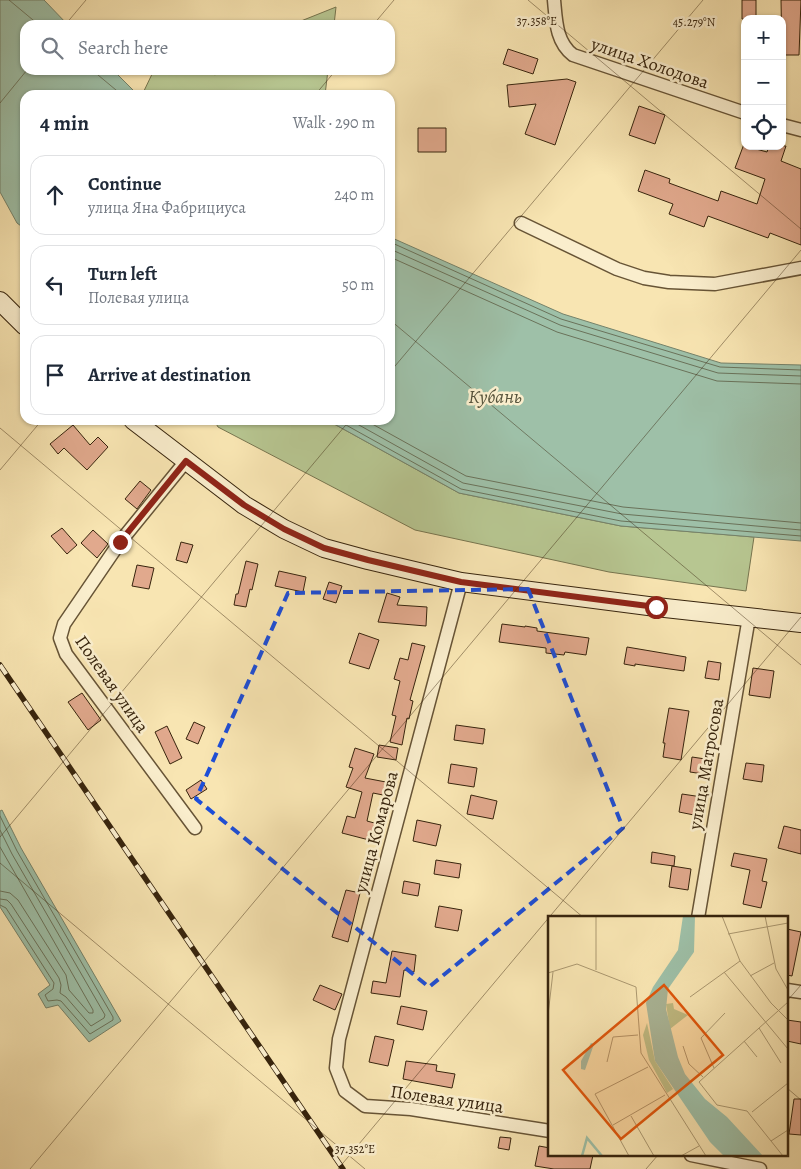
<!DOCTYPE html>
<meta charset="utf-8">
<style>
:root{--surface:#fff;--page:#f2f2f3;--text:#1f2937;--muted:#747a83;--line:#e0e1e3}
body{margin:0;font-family:Alegreya,serif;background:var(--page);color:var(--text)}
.controls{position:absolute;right:15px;top:15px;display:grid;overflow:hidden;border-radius:10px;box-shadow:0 1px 4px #0004}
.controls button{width:45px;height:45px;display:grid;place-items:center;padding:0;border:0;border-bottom:1px solid var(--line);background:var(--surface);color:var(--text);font:25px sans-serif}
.stop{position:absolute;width:15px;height:15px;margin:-11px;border:4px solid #8f2418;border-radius:50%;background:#fff}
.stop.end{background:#8f2418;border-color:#fff;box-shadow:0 1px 5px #0008}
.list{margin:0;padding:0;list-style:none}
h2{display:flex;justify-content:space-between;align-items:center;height:65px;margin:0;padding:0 20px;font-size:21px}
h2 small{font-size:16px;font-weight:400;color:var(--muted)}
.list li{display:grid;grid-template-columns:32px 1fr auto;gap:15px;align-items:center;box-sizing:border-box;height:80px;margin:0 10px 10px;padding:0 10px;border:1px solid var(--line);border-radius:15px}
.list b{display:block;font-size:19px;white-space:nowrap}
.list p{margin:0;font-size:16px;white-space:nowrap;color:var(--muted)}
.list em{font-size:16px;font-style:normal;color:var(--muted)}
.icon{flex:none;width:28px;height:28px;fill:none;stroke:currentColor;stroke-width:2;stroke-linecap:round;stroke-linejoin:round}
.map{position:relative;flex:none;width:801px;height:1169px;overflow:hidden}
.search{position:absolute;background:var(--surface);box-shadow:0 1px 4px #0004;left:20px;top:20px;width:375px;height:55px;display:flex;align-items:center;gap:12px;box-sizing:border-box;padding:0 18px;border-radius:15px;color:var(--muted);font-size:19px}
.panel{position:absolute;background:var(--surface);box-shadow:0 1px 4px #0004;left:20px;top:90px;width:375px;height:335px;border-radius:15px}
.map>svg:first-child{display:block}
.green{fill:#b7c691;stroke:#77754f}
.water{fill:#9ec0a8;stroke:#75826a}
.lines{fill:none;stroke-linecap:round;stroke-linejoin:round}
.shore{stroke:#6a725a;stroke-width:1}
.building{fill:#e1a98d;stroke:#37240d}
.street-casing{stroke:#675436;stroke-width:15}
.secondary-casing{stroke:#37240d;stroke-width:20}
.street{stroke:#faeecd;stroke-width:12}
.secondary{stroke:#faeecd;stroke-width:18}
.rail-casing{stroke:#37240d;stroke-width:5.5}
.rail{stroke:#faeecd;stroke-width:4;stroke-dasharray:11;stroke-linecap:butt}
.route{stroke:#8f2418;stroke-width:6}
.marked{fill:none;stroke:#1d4ed8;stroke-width:4;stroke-dasharray:10 6;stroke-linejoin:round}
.ticks{fill:none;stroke:#37240d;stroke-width:1;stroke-opacity:0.45}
.labels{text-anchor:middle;stroke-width:5;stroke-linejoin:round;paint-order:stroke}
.street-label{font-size:18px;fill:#37240d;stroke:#faeecd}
.water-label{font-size:19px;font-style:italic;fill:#56533c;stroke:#faeecd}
.inset-river{fill:none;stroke:#9ec0a8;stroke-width:2.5}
.inset-road{fill:none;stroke:#ab9870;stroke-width:1}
.view{fill:#df560c;fill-opacity:0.15;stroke:#df560c;stroke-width:2.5}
.inset-edge{fill:none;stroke:#37240d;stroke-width:2.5}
.ticks-label{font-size:12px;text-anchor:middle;fill:#37240d;stroke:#faeecd;stroke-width:5;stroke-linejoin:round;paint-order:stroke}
</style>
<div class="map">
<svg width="801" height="1169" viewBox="0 0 801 1169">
<rect width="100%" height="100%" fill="#f8e5b2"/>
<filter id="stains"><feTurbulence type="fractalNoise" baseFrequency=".004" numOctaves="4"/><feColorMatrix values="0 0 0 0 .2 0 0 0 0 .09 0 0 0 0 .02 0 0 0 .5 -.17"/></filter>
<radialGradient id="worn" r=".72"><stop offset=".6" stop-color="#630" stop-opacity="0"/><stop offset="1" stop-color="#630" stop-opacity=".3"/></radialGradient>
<path class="green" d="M336 7 334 25H291Z
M154 70H208L215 75 221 70H328L325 95H142Z
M214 420H327L459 493 621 526 754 537 746 591 609 572 415 530 218 427Z"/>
<path class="water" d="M0 0H44L68 25H25V70H113L138 95H25V229L17 223 0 192Z
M390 237 563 314 721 363 801 365V541L621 526 459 493 327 420H390Z
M2 810 21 848 121 1021 89 1042 58 1005 46 1008 38 994 50 985 0 907V811Z"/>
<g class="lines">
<path class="shore" d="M390 242 561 319 720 367 801 370
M390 249 560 325 718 373 801 376
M390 257 557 332 717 381 801 384
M337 420 461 489 621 521 801 536
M350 420 463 483 622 514 801 530
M365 420 466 476 623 507 801 523
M0 816 17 851 113 1017V1020L90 1034 61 1001 57 1000 48 1001 45 995 53 989 54 983 6 908 0 905
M0 830 12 854 105 1015 104 1018 91 1026 66 997 60 993 61 985 59 978 11 904 7 900 0 899
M0 847 93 1010V1013H89L69 990 66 975 18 900 10 893 0 891"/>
</g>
<path class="building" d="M742 0H756V19H742Z
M781 0H801L799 55H782Z
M508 49 538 59 533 74 503 64Z
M567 79 576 82 555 145 525 134 536 104 509 107 507 85Z
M639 106 665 115 655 144 629 135Z
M418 128H446V152H418Z
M744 144 745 146 767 152 769 146H786L781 161 801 169V245L770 233 768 238 708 216 704 227 669 214 673 204 638 191 645 170 670 179 669 183 718 201 721 191 757 204 765 179 735 168Z
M73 425 90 445 98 437 108 447 87 470 64 448 58 454 50 444Z
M140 481 151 490 137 509 125 499Z
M62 528 77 545 67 554 51 536Z
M93 530 108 544 97 558 81 543Z
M181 542 193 545 187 563 176 560Z
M246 561 258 564 252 590 250 589 246 607 234 605 236 594H238Z
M137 565 154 568 149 589 132 586Z
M279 571 306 577 303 592 275 586Z
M329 582 342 586 336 603 323 599Z
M387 593 400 597 397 605 427 607 426 626 378 622Z
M502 624 525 627V626L537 628V631L589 638 586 655 565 652 564 655 546 653V648L499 642Z
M359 633 379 640 369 669 349 663Z
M412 643 425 646 410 700 413 701 409 719 407 718 402 745 390 742 396 716 392 715 400 681 394 679 400 658 408 660Z
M627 647 686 657 684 671 635 664V666L624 664Z
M708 661 721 663 719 680 705 678Z
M753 668 774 671 770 698 749 695Z
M82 693 101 720 88 730 68 702Z
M669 708 689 711 681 760 663 757 665 743H663Z
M194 722 205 727 198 744 186 739Z
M456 725 485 729 483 744 454 740Z
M167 726 182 758 170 764 155 732Z
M379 745 398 748 396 760 377 757Z
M355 748 374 754 365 778 391 783 388 796 373 793 367 821 378 824 373 841 342 833 347 816 355 818 362 792 346 787 353 768 349 767Z
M692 757 712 760 710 775 690 772Z
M746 763 764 765 762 782 743 779Z
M451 764 477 768 474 787 448 783Z
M201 780 207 789 191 799 186 790Z
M682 794 702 797 699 816 679 812Z
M471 795 497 801 493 819 467 814Z
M417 820 441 825 436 846 413 841Z
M784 826 801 830V854L778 848Z
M652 852 675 856 674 866 651 863Z
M734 853 767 859 762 881 767 882 761 908 743 904 750 870 731 866Z
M436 860 461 864 459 878 434 874Z
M672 866 691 869 688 890 669 887Z
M404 881 420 884 418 896 402 893Z
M346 890 360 893 348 942 332 937Z
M439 906 462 910 458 931 435 927Z
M787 929 801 932 792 976 787 975Z
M392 951 416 955 414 972 404 970 400 997 371 993 373 981 386 983Z
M320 985 342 994 335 1010 313 1000Z
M401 1006 427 1011 423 1030 397 1024Z
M787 1020 801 1022V1044L787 1041Z
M375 1036 394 1040 388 1066 369 1062Z
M406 1061 437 1065 436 1071 455 1074 452 1088 403 1079Z
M794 1099H801V1135L789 1134Z
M500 1137 511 1138 509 1150 498 1148Z
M539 1146 550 1148V1155H593L590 1169H554L535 1166Z"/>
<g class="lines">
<g class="street-casing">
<path id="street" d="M554 0C556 21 556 42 573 55L745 113
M782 125 801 130
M521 223 617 269 644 278 669 282 715 284 801 268
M186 461 120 542 64 624 60 638 66 654 195 828
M461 582 339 1039 336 1068 345 1091 365 1106 411 1109 550 1131
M698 918 749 617
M787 990 801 992
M691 1155 760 1169"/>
</g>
<g class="secondary-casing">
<path id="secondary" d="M0 301 25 326
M133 420 244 505 284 529 324 548 368 560 461 582 656 607 801 623"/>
</g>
<use href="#street" class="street"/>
<use href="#secondary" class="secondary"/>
<g class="rail-casing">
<path id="rail" d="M0 665 343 1169"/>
</g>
<use href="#rail" class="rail"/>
</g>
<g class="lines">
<path class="route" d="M120 542 186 461 244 505 284 529 324 548 368 560 461 582 656 607"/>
</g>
<path class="marked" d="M528 589 623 828 429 987 196 799 288 593Z"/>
<path class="ticks" d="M9 0 39 25M528 0 801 229M65 25 86 0M373 25 394 0M92 70 122 95M315 95 336 70M0 103 27 70M390 320 801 665M390 372 703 0M0 428 584 918M0 470 42 420M0 837 350 420M0 863 365 1169M787 1001 801 985M787 1088 801 1100M30 1169 801 250M338 1169 801 617M646 1169 658 1155"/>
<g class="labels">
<g class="street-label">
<text transform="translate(650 63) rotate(19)" y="6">улица Холодова</text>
<text transform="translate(112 684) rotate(55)" y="6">Полевая улица</text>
<text transform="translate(706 764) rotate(-80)" y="6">улица Матросова</text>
<text transform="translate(376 832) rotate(-75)" y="6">улица Комарова</text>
<text transform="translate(447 1099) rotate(8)" y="6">Полевая улица</text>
</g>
<g class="water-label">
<text x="495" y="403">Кубань</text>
</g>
</g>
<g transform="translate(548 916)">
<rect width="240" height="240" fill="#f8e5b2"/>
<path d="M125 87 126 93 140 99 122 113 118 88ZM99 107 107 145 125 173 119 177 101 144 95 119Z" fill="#b7c691"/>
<path d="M135 0H147L146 36 120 73 118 93 130 141 137 158 157 183 179 201 215 240H176L162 226 107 145 98 87 105 71 130 34ZM43 127 46 128 37 154 33 153V145Z" fill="#9ec0a8"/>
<path class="inset-river" d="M34 240 39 222 54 240"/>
<path class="inset-road" d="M174 0 192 45 223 87 240 104M217 0 228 53 240 74M180 18 240 7M48 54V0M176 56 240 133M0 57 29 48 88 71 93 137 158 240M202 60 226 47M142 81 192 45M0 99 5 56M211 112 233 147M196 125 209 141M135 130 141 148 155 161M59 146 65 121 90 119M166 152 153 122 177 97M204 196 240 167M83 200 106 240M65 209 117 179M223 225 240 214M81 240 47 178 100 151M133 240 151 230M235 240 199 195 169 189 151 166 240 86"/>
<path class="view" d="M116 69 175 139 73 223 15 154Z"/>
<rect width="240" height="240" class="inset-edge"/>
</g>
<g class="ticks-label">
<text x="537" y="25">37.358°E</text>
<text x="694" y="26">45.279°N</text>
<text x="355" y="1153">37.352°E</text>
</g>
<rect width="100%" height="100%" filter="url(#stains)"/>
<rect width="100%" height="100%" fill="url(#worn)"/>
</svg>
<div class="controls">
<button>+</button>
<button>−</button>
<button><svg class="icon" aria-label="locate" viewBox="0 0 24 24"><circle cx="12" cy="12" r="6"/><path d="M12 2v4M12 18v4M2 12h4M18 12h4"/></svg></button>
</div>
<div class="stop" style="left:656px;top:607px"></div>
<div class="stop end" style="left:120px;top:542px"></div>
<div class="search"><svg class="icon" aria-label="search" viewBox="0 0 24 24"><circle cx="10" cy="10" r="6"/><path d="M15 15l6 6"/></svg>Search here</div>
<section class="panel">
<h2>4 min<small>Walk · 290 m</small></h2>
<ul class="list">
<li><svg class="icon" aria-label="ahead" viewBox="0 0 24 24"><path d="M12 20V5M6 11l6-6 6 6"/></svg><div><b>Continue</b><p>улица Яна Фабрициуса</p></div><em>240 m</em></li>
<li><svg class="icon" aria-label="left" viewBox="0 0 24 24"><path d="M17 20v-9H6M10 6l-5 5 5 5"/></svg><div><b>Turn left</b><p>Полевая улица</p></div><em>50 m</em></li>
<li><svg class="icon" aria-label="arrive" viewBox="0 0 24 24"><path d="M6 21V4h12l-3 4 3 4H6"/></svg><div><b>Arrive at destination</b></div></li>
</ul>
</section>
</div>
